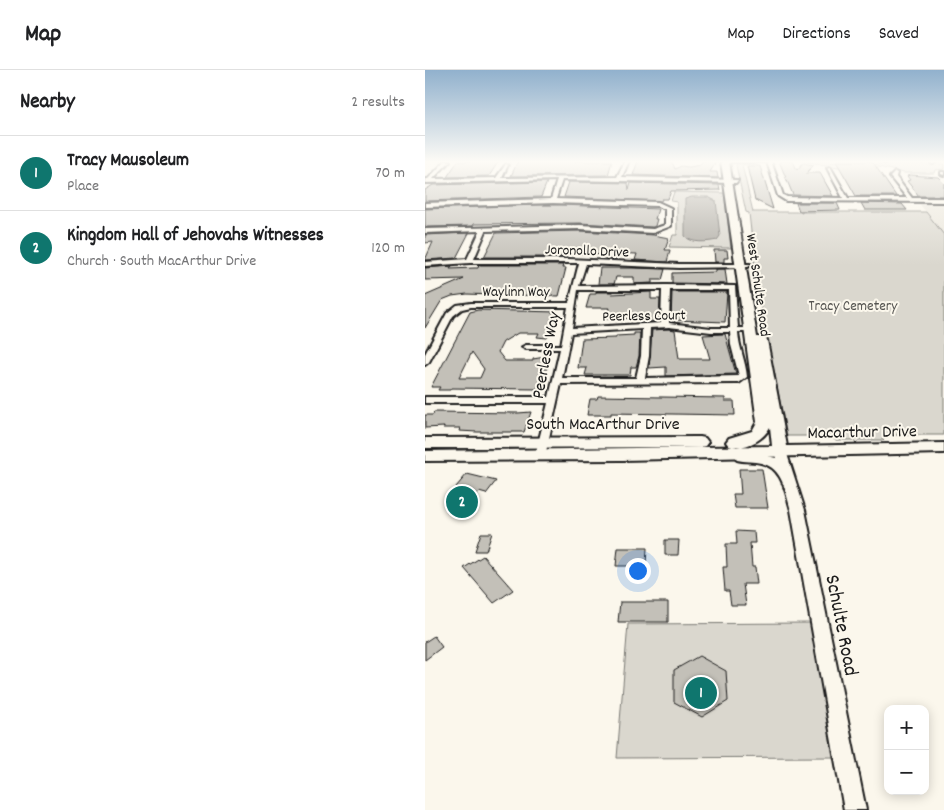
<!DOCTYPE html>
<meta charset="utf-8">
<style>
:root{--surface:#fff;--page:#f6f6f6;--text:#202124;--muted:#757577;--line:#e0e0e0;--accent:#0f766e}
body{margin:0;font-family:Dekko,sans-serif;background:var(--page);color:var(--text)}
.controls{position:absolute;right:15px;bottom:15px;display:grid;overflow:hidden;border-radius:10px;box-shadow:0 2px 12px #0003}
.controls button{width:45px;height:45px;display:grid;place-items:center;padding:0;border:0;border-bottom:1px solid var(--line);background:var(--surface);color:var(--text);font:25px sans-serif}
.you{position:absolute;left:212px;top:500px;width:18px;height:18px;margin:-12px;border:4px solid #fff;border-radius:50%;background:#1a73e8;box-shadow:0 0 0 8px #1a73e833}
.badge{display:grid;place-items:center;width:32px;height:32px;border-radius:50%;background:var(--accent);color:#fff;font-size:16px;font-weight:700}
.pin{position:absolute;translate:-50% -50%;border:2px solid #fff;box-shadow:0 1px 5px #0006}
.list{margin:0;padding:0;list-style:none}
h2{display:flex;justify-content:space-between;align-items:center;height:65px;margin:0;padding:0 20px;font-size:21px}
h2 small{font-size:16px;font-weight:400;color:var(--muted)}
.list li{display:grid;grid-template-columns:32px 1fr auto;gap:15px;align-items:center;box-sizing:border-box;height:75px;padding:0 20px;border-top:1px solid var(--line)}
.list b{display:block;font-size:19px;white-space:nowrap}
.list p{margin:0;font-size:16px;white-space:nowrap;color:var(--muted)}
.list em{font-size:16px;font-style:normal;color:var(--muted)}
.map{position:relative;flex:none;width:519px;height:740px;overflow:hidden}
header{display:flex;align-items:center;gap:30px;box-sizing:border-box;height:70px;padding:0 25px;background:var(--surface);border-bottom:1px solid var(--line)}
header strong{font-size:24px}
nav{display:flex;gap:28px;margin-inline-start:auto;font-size:18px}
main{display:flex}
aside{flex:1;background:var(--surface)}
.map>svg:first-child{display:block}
.built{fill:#eae6dc}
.green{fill:#dad7ce;stroke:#7b7a75}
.water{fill:#afaca5;stroke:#74726e}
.building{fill:#c3c0b8;stroke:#1c1c1c;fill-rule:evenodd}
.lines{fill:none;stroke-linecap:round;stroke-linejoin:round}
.minor-casing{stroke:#1c1c1c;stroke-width:4}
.tertiary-casing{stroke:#1c1c1c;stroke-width:4}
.secondary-casing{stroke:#1c1c1c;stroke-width:4}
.minor{fill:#fbf7ec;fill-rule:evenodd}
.tertiary{fill:#fbf7ec;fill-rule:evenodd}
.secondary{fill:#fbf7ec;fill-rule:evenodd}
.labels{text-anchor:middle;stroke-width:4;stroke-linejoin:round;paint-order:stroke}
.far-street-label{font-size:15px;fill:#1c1c1c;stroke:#fbf7ec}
.far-park-label{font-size:15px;fill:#555451;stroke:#fbf7ec}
.street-label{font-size:18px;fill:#1c1c1c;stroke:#fbf7ec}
.near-street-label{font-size:21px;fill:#1c1c1c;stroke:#fbf7ec}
</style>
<header>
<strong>Map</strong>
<nav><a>Map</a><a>Directions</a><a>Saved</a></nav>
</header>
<main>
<aside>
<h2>Nearby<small>2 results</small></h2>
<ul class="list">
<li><span class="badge">1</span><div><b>Tracy Mausoleum</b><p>Place</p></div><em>70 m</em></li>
<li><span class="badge">2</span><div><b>Kingdom Hall of Jehovahs Witnesses</b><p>Church · South MacArthur Drive</p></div><em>120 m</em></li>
</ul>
</aside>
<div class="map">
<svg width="519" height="740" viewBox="0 0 519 740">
<rect width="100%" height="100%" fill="#fbf7ec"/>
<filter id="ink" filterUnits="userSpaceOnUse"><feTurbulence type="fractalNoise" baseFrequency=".02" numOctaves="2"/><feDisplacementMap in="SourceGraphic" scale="10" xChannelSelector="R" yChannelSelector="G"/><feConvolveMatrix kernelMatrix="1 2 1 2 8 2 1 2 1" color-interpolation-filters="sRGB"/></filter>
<g filter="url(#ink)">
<path class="built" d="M493 132H519V165L501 142Z"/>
<path class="green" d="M377 91 464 95 470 93 519 94V99L510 100 509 103H479L454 97H413Z
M315 93 333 94 317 95 328 142H501L519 165V365H463L458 370H411L401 366H362L332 216 324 143 321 142 311 95Z
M249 122 299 123 306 178 244 177 248 165H252V132L246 131Z
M388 553 412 687 192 688 203 554Z"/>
<path class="water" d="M267 127H283L291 131 295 166 292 170C283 172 266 174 260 166V129Z"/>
<path class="building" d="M33 91H74L64 106 22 107Z
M93 91H187L183 105 86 106Z
M213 91 247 92 250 99 256 96 264 97 275 95 277 91 291 92 285 102H292L293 108 208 105Z
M354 91H368L372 100 378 93 389 95 381 103H395L408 126 368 125Z
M411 91H447L471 126H431Z
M322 96H335L348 139 330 130Z
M485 105 513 107 519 113V126H494L482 111 485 110 482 106Z
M122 112 116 127 0 131V120L8 115Z
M144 112 203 113 204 120 206 113 294 115 295 120 246 121 243 129H237L236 131 139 127Z
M371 133H412L415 140 374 141Z
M436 133 477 134 482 140H440Z
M113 135H136L233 139 230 149H232L230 156 228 157 155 153 49 154 48 156 0 157V139Z
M155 161 228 165 244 168 240 180H245L242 192 210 190 212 184 184 183 183 185 142 183 141 187H59L71 163Z
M44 163 31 188 0 190 8 172 0 173V165Z
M289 180H302L303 188H299V192H290Z
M54 195H138L137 198H141L134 226 87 225 88 222H70L68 225 42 224 27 226 17 230 0 258V226L39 209 0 210V198L27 196 25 199 49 198H53Z
M175 198H207L240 199 237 210H227V213L209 214V207H191L189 214H173Z
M291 199H300L302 214 247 213V203L291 202Z
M171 222H188L187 224 226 222V229H235L234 251 225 252 224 248 181 249 184 238H161L165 224H171Z
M247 222H302L300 252 249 250 250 252 246 251Z
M53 240 132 242 127 256 129 257 122 268 112 267 114 263H93L78 272 73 282 80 291H108V289L120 287 122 299H119L112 319 26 318 25 320H13L15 317H6L45 242ZM47 282 59 299 55 308H34Z
M244 259 250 260 254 289H285L278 265 300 264 311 304 241 306V297L224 298 227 260Z
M209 263H215L214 286 211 297H206L205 305H160L162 298H153L157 269 191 268V266L209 265Z
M173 326 300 328V331H309L310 345 186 343V345H162L165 329H172Z
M9 342 93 343 106 342 99 362H52L34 361 35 358H18L19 357 0 358V345H8Z
M314 399H337L343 438H310L308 424H316Z
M42 404 71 411 61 424 54 422 37 445 22 441 39 419 31 417Z
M311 461 329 462 330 473H325L327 497H330L332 514H318L321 535H306L304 521H300L298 497H302L301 474H312Z
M56 463H67L61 481H50Z
M240 470H254L253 485H240Z
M193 478H222L221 496H191Z
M58 486 88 520 69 533 39 498Z
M195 532H243V552H193Z
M9 566 17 577 0 590V572Z
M274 586 301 601 303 631 277 647 249 632V600Z"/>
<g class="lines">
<g class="minor-casing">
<path id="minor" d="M20 91H25L8 109 71 108 81 94 83 95 77 108 192 107 200 91H204L197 107 313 110 311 113 137 110 131 129 233 132 246 138V156L228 163 155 159 61 161 49 189H144L254 194H325L326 195 323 197 254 198 161 194 154 216 241 215 310 216 313 258H325L329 260 325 262H313C314 278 321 292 322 307L314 313 136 314 120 386 115 390 110 386 123 333H0V327H124L135 279H101L97 277 101 275H136L143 237H46L37 239 28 246 4 292 0 295V284L22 243 32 235 46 233H144L154 193H45L0 196V192L42 189 55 161 0 163V159L155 155 228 159 240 155V139L232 136 128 133 0 137V133L126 129 132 110 0 113V109H3ZM153 220H237L236 253 147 258ZM245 220H304L305 258H286L244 253ZM244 257 286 262H305L306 275 314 306 220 308 224 286 225 258ZM217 259 216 286 211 308H137L146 263Z
M298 91H346L358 125 362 127 418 128 402 98 404 97 406 98 423 128H482L465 107 470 102 472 103 471 107 487 128H519V132L361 131 353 126 342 92H300Z
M455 91H462V92L460 93Z
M507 91H511L508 94 506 93Z
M516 102H519V105L516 104Z"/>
</g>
<g class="tertiary-casing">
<path id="tertiary" d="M355 377 360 378 361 381 380 440 441 740H419L366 440C360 421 358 398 336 393 328 391 320 392 312 390L311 387 312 384 329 383 351 388 349 381 350 378Z"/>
</g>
<g class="secondary-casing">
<path id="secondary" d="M296 91H304L332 267H340L342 270 362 376 519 373V383L198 390 0 391V381L347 376 345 357C338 371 319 380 304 376L301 372 304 368 327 361 332 352Z
M275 367 280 368 283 372 280 376 275 377 0 378V368Z"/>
</g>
<use href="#minor" class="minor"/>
<use href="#tertiary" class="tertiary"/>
<use href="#secondary" class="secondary"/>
</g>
</g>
<linearGradient id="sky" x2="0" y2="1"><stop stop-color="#91b1cd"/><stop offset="0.47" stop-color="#fdfbf6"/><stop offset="1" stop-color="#fdfbf6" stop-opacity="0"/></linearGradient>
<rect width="519" height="195" fill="url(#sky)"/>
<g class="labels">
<g class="far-street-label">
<text transform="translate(162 180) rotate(2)" y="5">Joronollo Drive</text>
<text transform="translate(334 215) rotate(82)" y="5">West Schulte Road</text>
<text x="91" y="226">Waylinn Way</text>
<text transform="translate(219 245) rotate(-1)" y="5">Peerless Court</text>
</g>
<g class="far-park-label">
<text x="428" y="240">Tracy Cemetery</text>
</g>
<g class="street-label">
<text transform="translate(120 285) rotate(-79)" y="6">Peerless Way</text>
<text x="178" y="359">South MacArthur Drive</text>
<text transform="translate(437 361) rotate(-1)" y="6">Macarthur Drive</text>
</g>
<g class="near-street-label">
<text transform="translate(418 555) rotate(79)" y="7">Schulte Road</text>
</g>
</g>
</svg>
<div class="controls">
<button>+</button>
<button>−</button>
</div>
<div class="you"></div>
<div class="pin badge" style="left:276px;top:623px">1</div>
<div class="pin badge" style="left:37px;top:432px">2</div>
</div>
</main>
